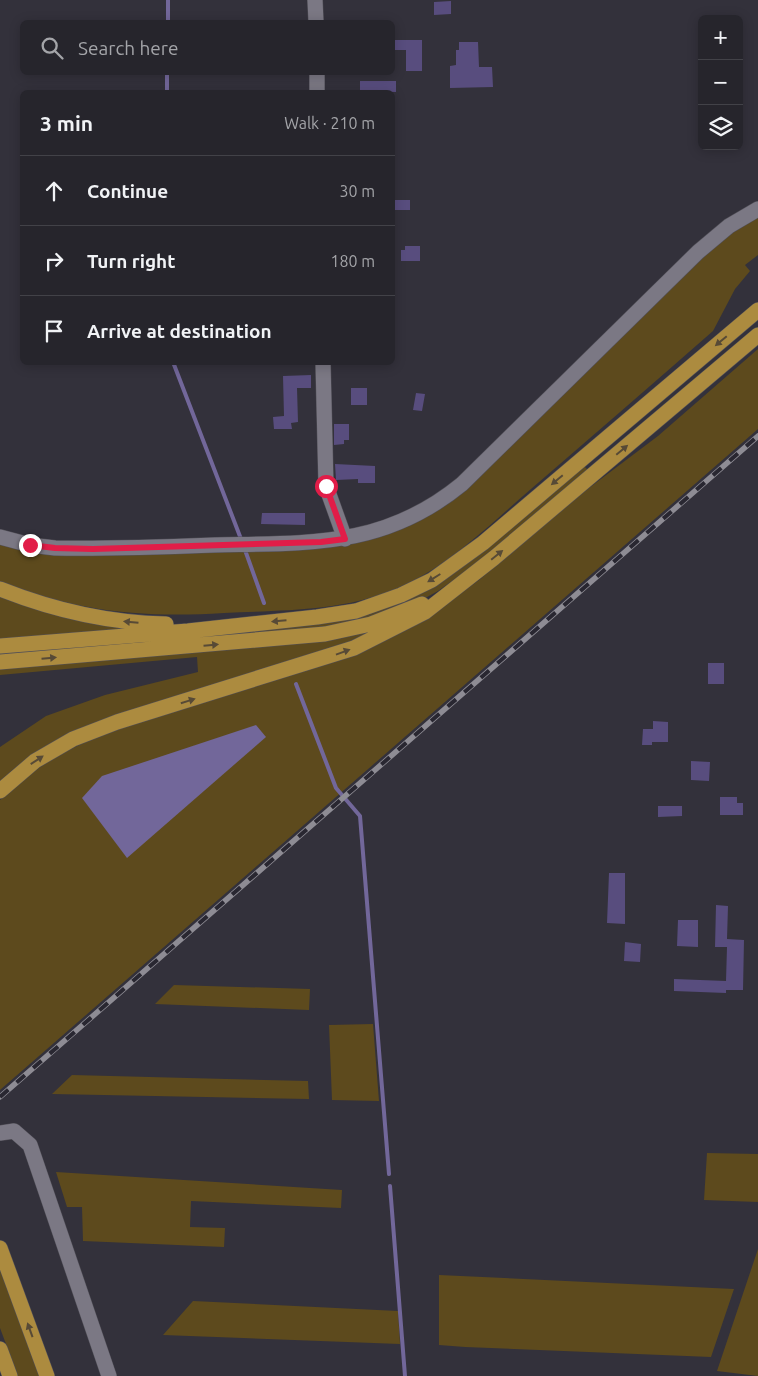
<!DOCTYPE html>
<meta charset="utf-8">
<style>
:root{--surface:#26252c;--page:#2e2d34;--text:#f1f3f6;--muted:#a4a5a9;--line:#424248}
body{margin:0;font-family:Ubuntu,sans-serif;background:var(--page);color:var(--text)}
.controls{position:absolute;right:15px;top:15px;display:grid;overflow:hidden;border-radius:8px;box-shadow:0 2px 12px #0003}
.controls button{width:45px;height:45px;display:grid;place-items:center;padding:0;border:0;border-bottom:1px solid var(--line);background:var(--surface);color:var(--text);font:25px sans-serif}
.stop{position:absolute;width:15px;height:15px;margin:-11px;border:4px solid #e11d48;border-radius:50%;background:#fff}
.stop.end{background:#e11d48;border-color:#fff;box-shadow:0 1px 5px #0008}
.list{margin:0;padding:0;list-style:none}
h2{display:flex;justify-content:space-between;align-items:center;height:65px;margin:0;padding:0 20px;font-size:21px}
h2 small{font-size:16px;font-weight:400;color:var(--muted)}
.list li{display:grid;grid-template-columns:32px 1fr auto;gap:15px;align-items:center;box-sizing:border-box;height:70px;padding:0 20px;border-top:1px solid var(--line)}
.list b{display:block;font-size:19px;white-space:nowrap}
.list em{font-size:16px;font-style:normal;color:var(--muted)}
.icon{flex:none;width:28px;height:28px;fill:none;stroke:currentColor;stroke-width:2;stroke-linecap:round;stroke-linejoin:round}
.map{position:relative;flex:none;width:758px;height:1376px;overflow:hidden}
.search{position:absolute;background:var(--surface);box-shadow:0 2px 12px #0003;left:20px;top:20px;width:375px;height:55px;display:flex;align-items:center;gap:12px;box-sizing:border-box;padding:0 18px;border-radius:8px;color:var(--muted);font-size:19px}
.panel{position:absolute;background:var(--surface);box-shadow:0 2px 12px #0003;left:20px;top:90px;width:375px;height:275px;border-radius:8px}
.map>svg:first-child{display:block}
.green{fill:#5d4a1d}
.water{fill:#72679a}
.lines{fill:none;stroke-linecap:round;stroke-linejoin:round}
.stream{stroke:#72679a;stroke-width:4}
.building{fill:#584d7e}
.minor-casing{stroke:#514f57;stroke-width:16}
.highway-casing{stroke:#514f57;stroke-width:16}
.minor{stroke:#7b7884;stroke-width:15}
.highway{stroke:#ac8b3f;stroke-width:15}
.rail-casing{stroke:#8e8c94;stroke-width:5.5}
.rail{stroke:#292731;stroke-width:4;stroke-dasharray:11;stroke-linecap:butt}
.oneway{fill:#574a36}
.route{stroke:#e11d48;stroke-width:6}
</style>
<div class="map">
<svg width="758" height="1376" viewBox="0 0 758 1376">
<rect width="100%" height="100%" fill="#33313b"/>
<path class="green" d="M758 213V255L745 265 750 271 735 289 713 331C653 384 592 436 531 489 488 526 446 569 393 590 340 612 280 610 224 613 144 618 75 612 0 581V544L330 545 435 512 448 504 455 494 708 247Z
M758 349V429L0 1090V800C27 772 58 755 93 738L429 616 479 580 573 500 658 436Z
M583 465 588 470 479 562 438 591 418 602 339 627 0 657V651L335 622 368 615 394 605Z
M0 593 133 628 0 641Z
M384 629C324 653 263 672 201 691 126 714 59 726 0 781V747L46 716 105 695 198 672 197 657 0 675V668L308 642Z
M174 985 310 989 309 1010 155 1004Z
M373 1024 379 1101 332 1100 329 1025Z
M72 1075 308 1081 309 1099 52 1094Z
M707 1153 758 1154V1202L704 1200Z
M56 1172 342 1190 341 1208 191 1201 190 1227 225 1228 224 1247 83 1241 82 1207H67Z
M758 1249V1376L717 1371Z
M0 1268 40 1376H18L0 1328Z
M439 1275 734 1289 711 1357 465 1347 439 1345Z
M193 1301 398 1311 400 1344 163 1335Z"/>
<path class="water" d="M256 725 266 737 127 858 82 798 102 776Z"/>
<g class="lines">
<path class="stream" d="M168 0V22
M167 92V72
M173 362 241 539
M245 550 264 603
M296 684 336 788 360 816 389 1174
M390 1186 405 1376"/>
</g>
<path class="building" d="M451 1V14L434 15V2Z
M392 40H422V71H406V50H392Z
M459 42H478L479 67H492L493 87 450 88V66L456 65V50H459Z
M360 81H396V92L360 91Z
M393 200H410V210H393Z
M405 246H420V261H401V250H405Z
M311 375V388H297L298 422 291 423 292 429H274L273 417 284 416 283 376Z
M351 388H367V405H351Z
M416 393 425 394 422 411 413 410Z
M334 424H349V440H344V444L334 445Z
M335 464 375 466V483H358V479L336 480Z
M262 513H305V525L261 524Z
M708 663H724V684H708Z
M653 721 668 722V742H652V745H642L643 729H653Z
M691 761 710 762 709 781 691 780Z
M720 797H737V803H743V815H720Z
M658 806H682V816L658 817Z
M609 873H625V924L607 923Z
M716 905 728 906 727 939 744 940 743 990H726V993L674 991V979L726 981 727 947H715Z
M678 920H698V947L677 946Z
M625 942 641 944 640 962 624 961Z"/>
<g class="lines">
<g class="minor-casing">
<path id="minor" d="M315 0 316 22
M317 72V92
M323 362 326 486 345 539
M0 537 30 545 55 548C109 549 162 547 215 545 309 543 384 548 462 484L698 252 729 226 758 209
M0 1133 14 1131 30 1145 109 1376"/>
</g>
<g class="highway-casing">
<path id="highway" d="M0 589C53 610 109 623 166 624
M0 646 188 631 317 617 356 611 401 595 432 580 483 543 758 310
M0 662 325 634 371 624 422 604
M0 791 35 761 73 739 117 722 354 648 425 612 494 558 758 335
M0 1248 47 1376
M0 1349 10 1376"/>
</g>
<use href="#minor" class="minor"/>
<use href="#highway" class="highway"/>
<g class="rail-casing">
<path id="rail" d="M0 1097 758 436"/>
</g>
<use href="#rail" class="rail"/>
</g>
<defs><path id="oneway-solid" d="M-6-.8H1V-3.2L6.5 0L1 3.2V.8H-6Z" transform="scale(1.25)"/></defs>
<g class="oneway">
<use href="#oneway-solid" transform="translate(721 341) rotate(140)"/>
<use href="#oneway-solid" transform="translate(622 450) rotate(-40)"/>
<use href="#oneway-solid" transform="translate(557 480) rotate(140)"/>
<use href="#oneway-solid" transform="translate(497 555) rotate(-39)"/>
<use href="#oneway-solid" transform="translate(434 578) rotate(148)"/>
<use href="#oneway-solid" transform="translate(279 621) rotate(175)"/>
<use href="#oneway-solid" transform="translate(131 622) rotate(-175)"/>
<use href="#oneway-solid" transform="translate(211 645) rotate(-5)"/>
<use href="#oneway-solid" transform="translate(343 652) rotate(-20)"/>
<use href="#oneway-solid" transform="translate(49 658) rotate(-5)"/>
<use href="#oneway-solid" transform="translate(188 701) rotate(-17)"/>
<use href="#oneway-solid" transform="translate(37 760) rotate(-33)"/>
<use href="#oneway-solid" transform="translate(30 1330) rotate(-110)"/>
</g>
<g class="lines">
<path class="route" d="M30 545 55 548 93 549 321 542 345 539 326 486"/>
</g>
</svg>
<div class="controls">
<button>+</button>
<button>−</button>
<button><svg class="icon" aria-label="layers" viewBox="0 0 24 24"><path d="M12 4l9 5-9 5-9-5zM3 14l9 5 9-5"/></svg></button>
</div>
<div class="stop" style="left:326px;top:486px"></div>
<div class="stop end" style="left:30px;top:545px"></div>
<div class="search"><svg class="icon" aria-label="search" viewBox="0 0 24 24"><circle cx="10" cy="10" r="6"/><path d="M15 15l6 6"/></svg>Search here</div>
<section class="panel">
<h2>3 min<small>Walk · 210 m</small></h2>
<ul class="list">
<li><svg class="icon" aria-label="ahead" viewBox="0 0 24 24"><path d="M12 20V5M6 11l6-6 6 6"/></svg><div><b>Continue</b></div><em>30 m</em></li>
<li><svg class="icon" aria-label="right" viewBox="0 0 24 24"><path d="M7 20v-9h11M14 6l5 5-5 5"/></svg><div><b>Turn right</b></div><em>180 m</em></li>
<li><svg class="icon" aria-label="arrive" viewBox="0 0 24 24"><path d="M6 21V4h12l-3 4 3 4H6"/></svg><div><b>Arrive at destination</b></div></li>
</ul>
</section>
</div>
